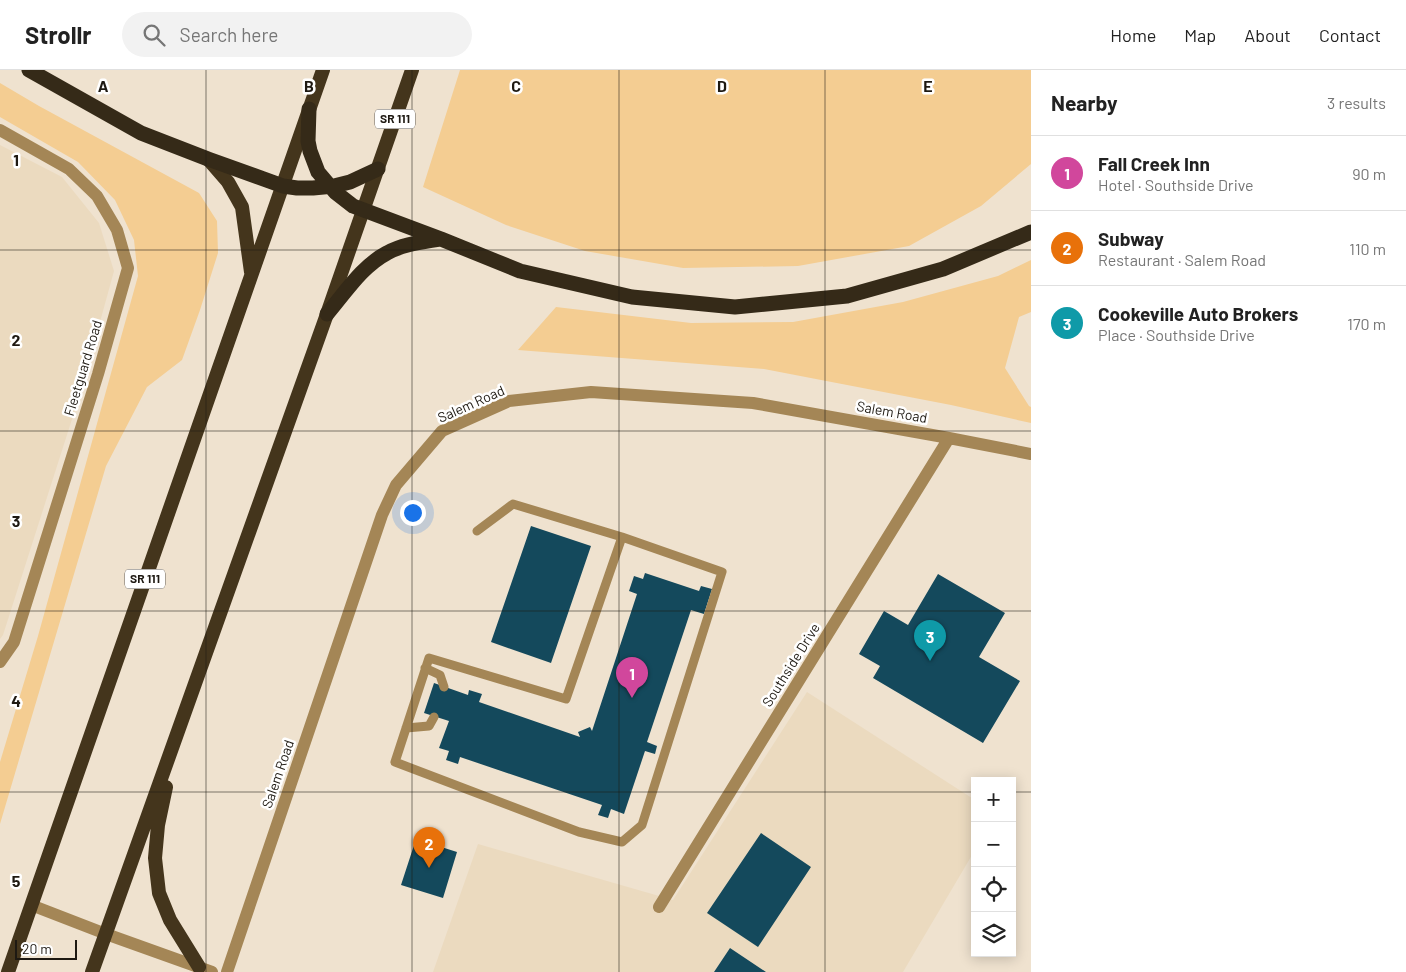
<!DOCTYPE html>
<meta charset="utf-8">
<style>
:root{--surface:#fff;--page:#f2f2f2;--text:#222;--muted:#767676;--line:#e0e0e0;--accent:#0f766e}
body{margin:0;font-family:Barlow,sans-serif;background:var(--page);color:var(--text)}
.controls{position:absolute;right:15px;bottom:15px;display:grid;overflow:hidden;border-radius:0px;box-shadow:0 2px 12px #0003}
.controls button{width:45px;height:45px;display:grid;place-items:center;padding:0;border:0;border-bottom:1px solid var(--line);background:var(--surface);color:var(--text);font:25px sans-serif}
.scale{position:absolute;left:15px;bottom:12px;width:62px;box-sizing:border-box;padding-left:5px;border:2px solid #1e1912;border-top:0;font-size:14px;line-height:18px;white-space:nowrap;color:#1e1912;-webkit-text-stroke:4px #fff;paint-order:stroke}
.you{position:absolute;left:412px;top:442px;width:18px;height:18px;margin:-12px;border:4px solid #fff;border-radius:50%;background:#1a73e8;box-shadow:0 0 0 8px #1a73e833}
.badge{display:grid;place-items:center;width:32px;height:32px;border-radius:50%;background:var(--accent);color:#fff;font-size:16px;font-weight:700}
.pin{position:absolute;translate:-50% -41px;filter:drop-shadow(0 1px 2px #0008)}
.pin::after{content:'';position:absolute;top:26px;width:18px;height:15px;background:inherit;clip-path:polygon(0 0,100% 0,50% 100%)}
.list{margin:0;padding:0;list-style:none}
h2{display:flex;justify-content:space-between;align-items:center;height:65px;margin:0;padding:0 20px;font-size:21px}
h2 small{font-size:16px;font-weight:400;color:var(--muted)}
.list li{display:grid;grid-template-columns:32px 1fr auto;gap:15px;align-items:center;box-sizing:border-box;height:75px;padding:0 20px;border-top:1px solid var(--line)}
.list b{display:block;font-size:19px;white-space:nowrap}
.list p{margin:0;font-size:16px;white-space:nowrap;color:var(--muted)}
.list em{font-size:16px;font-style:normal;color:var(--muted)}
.icon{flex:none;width:28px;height:28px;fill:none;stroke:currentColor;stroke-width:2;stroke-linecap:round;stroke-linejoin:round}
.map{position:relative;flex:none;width:1031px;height:902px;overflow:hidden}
header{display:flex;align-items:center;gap:30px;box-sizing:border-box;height:70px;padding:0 25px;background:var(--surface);border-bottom:1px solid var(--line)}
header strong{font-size:24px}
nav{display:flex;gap:28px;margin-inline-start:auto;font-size:18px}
.search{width:350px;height:45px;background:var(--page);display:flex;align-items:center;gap:12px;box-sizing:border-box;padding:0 18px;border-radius:28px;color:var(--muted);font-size:19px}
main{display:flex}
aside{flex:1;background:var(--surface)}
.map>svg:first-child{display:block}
.built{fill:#ebdabf}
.green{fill:#f4cd92}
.building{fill:#14495c}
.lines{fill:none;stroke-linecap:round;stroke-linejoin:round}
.service{stroke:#a48656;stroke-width:9}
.minor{stroke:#a48656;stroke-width:12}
.trunk{stroke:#44351c;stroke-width:14}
.motorway{stroke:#352a18;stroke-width:15}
.grid{fill:none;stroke:#1e1912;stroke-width:1;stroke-opacity:0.55}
.labels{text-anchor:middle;stroke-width:5;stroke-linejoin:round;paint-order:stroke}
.shield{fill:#fff;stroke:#625e59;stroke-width:1}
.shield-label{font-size:12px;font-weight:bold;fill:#1e1912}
.street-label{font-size:14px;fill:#1e1912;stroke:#fff}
.grid-label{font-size:16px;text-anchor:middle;font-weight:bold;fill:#1e1912;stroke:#fff;stroke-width:5;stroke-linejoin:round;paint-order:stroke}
</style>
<header>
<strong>Strollr</strong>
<div class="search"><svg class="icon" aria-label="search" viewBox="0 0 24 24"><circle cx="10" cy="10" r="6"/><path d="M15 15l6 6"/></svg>Search here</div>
<nav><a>Home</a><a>Map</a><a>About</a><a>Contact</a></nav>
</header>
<main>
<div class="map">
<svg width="1031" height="902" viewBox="0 0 1031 902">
<rect width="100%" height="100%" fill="#efe2cf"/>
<path class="built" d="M0 75 62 107 99 153 114 201 81 321 3 565 0 569Z
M807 622 975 730V780L903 902H433L478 774 673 830Z"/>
<path class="green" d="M460 0H1031V94L981 136 909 176 798 196 683 198 585 181 506 155 423 117Z
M0 13 39 36 199 123 217 151 218 183 200 240 182 290 147 317 106 396 0 754V692L38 566 138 206 134 170 115 130 78 92 0 47Z
M1031 190V242L1019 247 1005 298 1029 336 1031 337V353L951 335 764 299 518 280 556 237 691 253 793 252 903 232 998 206Z"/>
<path class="building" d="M531 456 591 476 551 593 491 572Z
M645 503 699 521 701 516 712 519 704 544 691 540 647 672 657 676 655 684 645 681 624 744 611 739 608 748 598 745 602 735 460 687 458 694 446 690 449 681 439 678 449 651 424 643 434 613 468 625 469 620 482 624 479 632 580 667 578 662 590 657 592 661 637 524 629 521 634 506 643 509Z
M938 504 1005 543 979 587 1020 611 983 673 873 608 880 596 859 584 884 541 908 555Z
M761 763 811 797 758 877 707 843Z
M416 769 457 782 443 828 401 815Z
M730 878 766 902H714Z"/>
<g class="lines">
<path class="service" d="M477 461 513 434 622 467
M622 467 722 502 642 755 622 772 579 762 395 692 429 588 566 629Z
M425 598 440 605 444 617
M406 658 429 656 434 647"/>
<path class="minor" d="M0 60 69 99 97 126 117 160 128 198 98 304 14 572 0 592
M31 835 106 864 212 902
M659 837 949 368
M227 902 382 445 396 415 442 361 509 331 591 322 753 333 949 368 1031 384"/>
<path class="trunk" d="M208 89 228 112 242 137 251 202
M166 717 158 755 155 788 159 823 170 850 199 897
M8 902 323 0
M92 902 327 244 412 0"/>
<path class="motorway" d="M29 0 141 63 208 89 283 116 297 118H313L334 116 350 112 378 99
M309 39 308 71 310 81 318 102 335 122 353 136 441 169 520 201 632 227 735 237 847 226 943 199 1031 162
M327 244C345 223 362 196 387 183 403 174 423 172 440 169"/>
</g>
<path class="grid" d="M206 0V902M412 0V902M619 0V902M825 0V902M0 180H1031M0 361H1031M0 541H1031M0 722H975M1012 722H1031"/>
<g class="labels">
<g class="shield">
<rect x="375" y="39.5" width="40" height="19" rx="4"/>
<rect x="125" y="499.5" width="40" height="19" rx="4"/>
</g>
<g class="shield-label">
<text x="395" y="53">SR 111</text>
<text x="145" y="513">SR 111</text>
</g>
<g class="street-label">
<text transform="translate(83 298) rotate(-73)" y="5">Fleetguard Road</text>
<text transform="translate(471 334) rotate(-24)" y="5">Salem Road</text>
<text transform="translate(892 342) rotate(10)" y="5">Salem Road</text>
<text transform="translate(791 595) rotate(-58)" y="5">Southside Drive</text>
<text transform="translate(278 704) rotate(-71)" y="5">Salem Road</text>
</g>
</g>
<g class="grid-label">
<text x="103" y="22">A</text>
<text x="309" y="22">B</text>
<text x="516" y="22">C</text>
<text x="722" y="22">D</text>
<text x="928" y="22">E</text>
<text x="16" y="96">1</text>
<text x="16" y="276">2</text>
<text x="16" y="457">3</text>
<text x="16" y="637">4</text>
<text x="16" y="817">5</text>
</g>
</svg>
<div class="controls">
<button>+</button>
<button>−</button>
<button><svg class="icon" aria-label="locate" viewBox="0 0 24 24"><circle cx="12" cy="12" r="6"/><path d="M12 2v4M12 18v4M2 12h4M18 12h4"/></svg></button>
<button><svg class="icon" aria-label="layers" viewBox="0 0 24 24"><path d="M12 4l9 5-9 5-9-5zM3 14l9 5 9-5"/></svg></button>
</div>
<div class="scale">20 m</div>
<div class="you"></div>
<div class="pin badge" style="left:632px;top:628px;background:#d1479c">1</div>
<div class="pin badge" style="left:429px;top:798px;background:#e8710a">2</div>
<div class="pin badge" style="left:930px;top:591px;background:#0f9aa8">3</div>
</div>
<aside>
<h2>Nearby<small>3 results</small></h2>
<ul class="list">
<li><span class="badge" style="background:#d1479c">1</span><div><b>Fall Creek Inn</b><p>Hotel · Southside Drive</p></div><em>90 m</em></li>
<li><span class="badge" style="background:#e8710a">2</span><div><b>Subway</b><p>Restaurant · Salem Road</p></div><em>110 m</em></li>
<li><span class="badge" style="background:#0f9aa8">3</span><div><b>Cookeville Auto Brokers</b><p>Place · Southside Drive</p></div><em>170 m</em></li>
</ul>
</aside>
</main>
